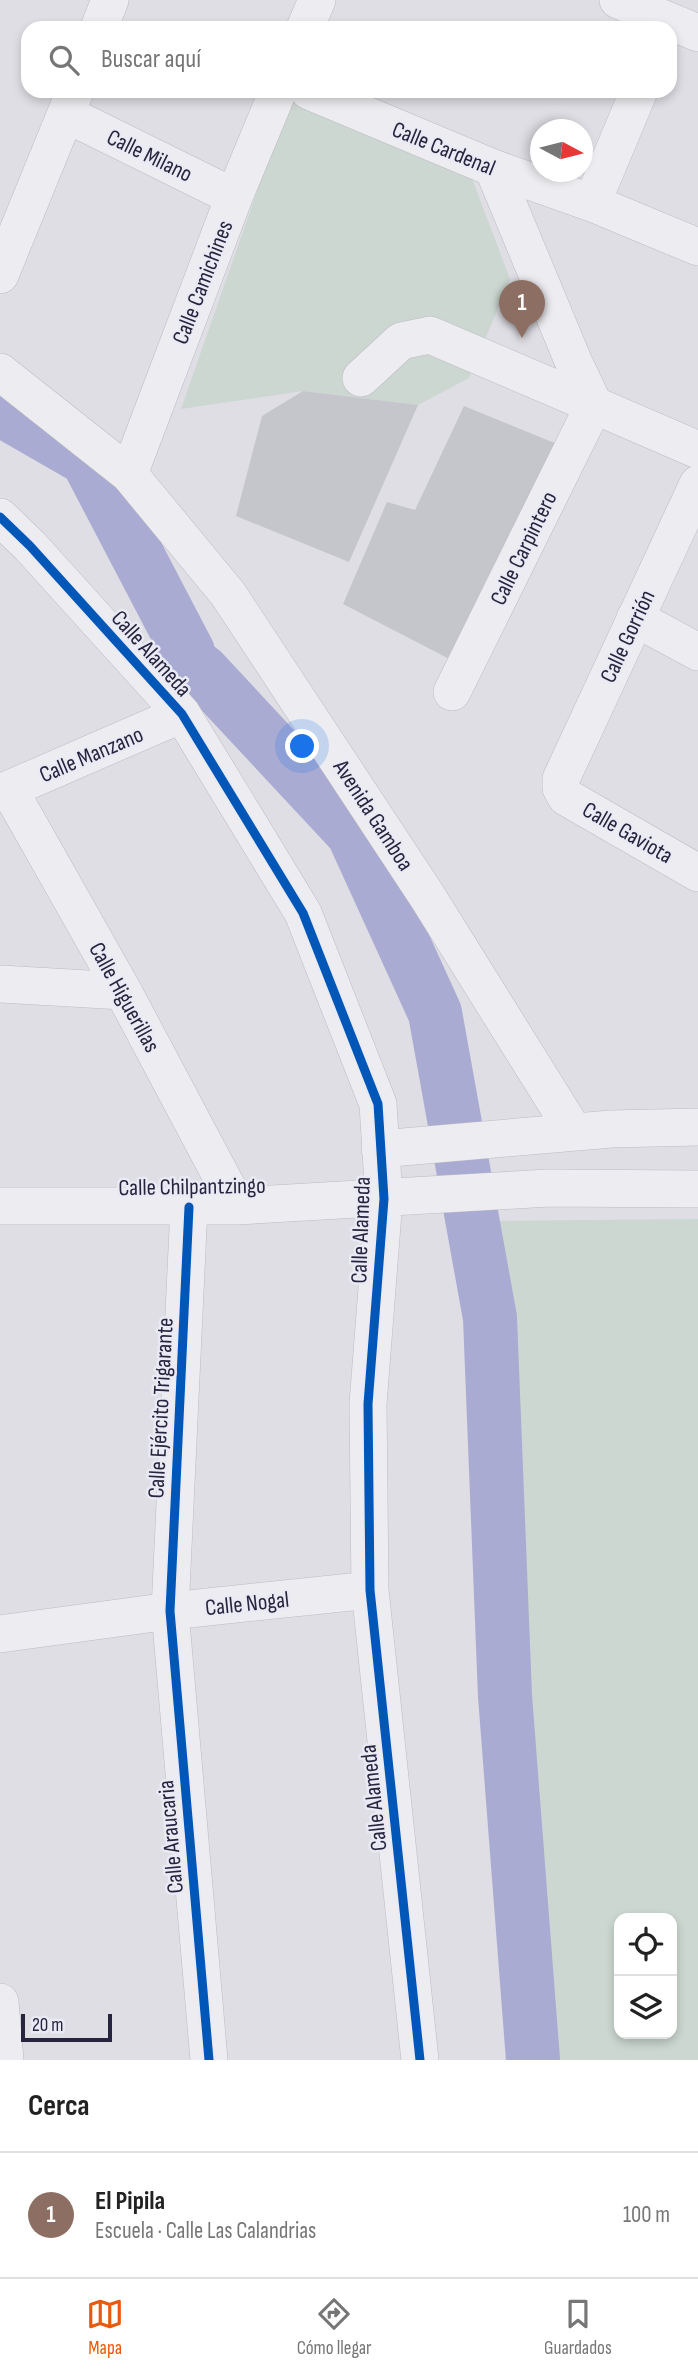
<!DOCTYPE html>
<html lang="es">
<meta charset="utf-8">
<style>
:root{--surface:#fff;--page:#f6f6f6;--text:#222;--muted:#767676;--line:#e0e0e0;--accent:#ea580c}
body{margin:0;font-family:"Sofia Sans Condensed",sans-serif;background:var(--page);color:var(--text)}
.controls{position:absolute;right:21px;bottom:21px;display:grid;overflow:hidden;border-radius:14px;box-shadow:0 4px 10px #0003}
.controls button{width:63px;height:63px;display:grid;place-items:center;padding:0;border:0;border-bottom:2px solid var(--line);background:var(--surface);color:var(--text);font:35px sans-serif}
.compass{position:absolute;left:530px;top:119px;width:63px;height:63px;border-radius:50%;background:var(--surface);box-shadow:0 4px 10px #0003;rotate:97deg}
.scale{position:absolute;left:21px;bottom:18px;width:91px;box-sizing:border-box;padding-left:7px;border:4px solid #26243e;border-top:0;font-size:19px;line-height:24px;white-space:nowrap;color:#26243e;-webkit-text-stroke:5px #eaeaf4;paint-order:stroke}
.you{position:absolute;left:303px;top:747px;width:24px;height:24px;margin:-18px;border:5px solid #fff;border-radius:50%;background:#1a73e8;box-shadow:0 0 0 10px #1a73e833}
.badge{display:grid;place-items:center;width:46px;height:46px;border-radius:50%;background:var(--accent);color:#fff;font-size:23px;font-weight:700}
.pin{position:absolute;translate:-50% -58px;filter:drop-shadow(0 2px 4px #0008)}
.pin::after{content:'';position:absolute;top:37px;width:24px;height:21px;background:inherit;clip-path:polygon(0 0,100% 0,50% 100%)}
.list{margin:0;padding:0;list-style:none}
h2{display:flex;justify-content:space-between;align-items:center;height:91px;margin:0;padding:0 28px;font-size:30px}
h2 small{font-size:23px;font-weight:400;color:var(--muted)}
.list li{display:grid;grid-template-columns:46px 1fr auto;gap:21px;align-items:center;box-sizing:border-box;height:126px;padding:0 28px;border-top:2px solid var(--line)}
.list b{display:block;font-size:26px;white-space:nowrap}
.list p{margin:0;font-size:23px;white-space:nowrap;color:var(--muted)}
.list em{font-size:23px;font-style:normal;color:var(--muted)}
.icon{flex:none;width:38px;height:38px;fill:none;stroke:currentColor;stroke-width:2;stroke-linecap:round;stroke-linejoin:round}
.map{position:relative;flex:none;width:698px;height:2060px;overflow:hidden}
.search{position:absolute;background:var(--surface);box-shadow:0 4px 10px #0003;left:21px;right:21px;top:21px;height:77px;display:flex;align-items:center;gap:18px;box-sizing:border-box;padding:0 24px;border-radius:21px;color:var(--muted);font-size:26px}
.sheet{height:217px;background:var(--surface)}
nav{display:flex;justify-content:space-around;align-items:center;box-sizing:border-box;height:98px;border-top:2px solid var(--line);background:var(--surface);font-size:19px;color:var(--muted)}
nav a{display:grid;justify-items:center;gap:4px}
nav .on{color:var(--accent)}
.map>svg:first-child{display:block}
.green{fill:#cbd7d0;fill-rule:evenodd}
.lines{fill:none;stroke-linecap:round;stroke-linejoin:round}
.river{stroke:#a9abd2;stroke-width:54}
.building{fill:#c5c5cc}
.minor-casing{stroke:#bbbbc2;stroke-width:38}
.minor{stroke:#ededf1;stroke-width:37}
.cycleway-casing{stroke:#eaeaf4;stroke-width:13}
.cycleway{stroke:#0057b8;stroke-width:9}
.labels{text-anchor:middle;stroke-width:5;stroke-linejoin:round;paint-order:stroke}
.street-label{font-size:23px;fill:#26243e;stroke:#eaeaf4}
</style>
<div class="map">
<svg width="698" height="2060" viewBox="0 0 698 2060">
<rect width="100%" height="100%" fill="#dedee4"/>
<path class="green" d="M290 97 471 176 510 279 469 378 418 405 303 391 181 409Z
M698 1219V2060H523L518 2051 514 1697 499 1325 487 1221ZM619 1918H672V2034H619Z"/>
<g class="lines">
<path class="river" d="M0 409 87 459 188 652 190 662 202 671 353 833 435 1013 490 1318 505 1696 533 2060"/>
</g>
<path class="building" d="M303 391 418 405 349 562 236 516 262 416Z
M464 406 562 446 461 665 343 604 387 502 415 510Z"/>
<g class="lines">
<g class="minor-casing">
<path id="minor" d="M618 0 698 33
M99 28 110 0
M305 28 317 0
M309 91 493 168 592 203 698 247
M66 114 234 197
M493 168 574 363 594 405 698 450
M592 203 639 91
M0 275 75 91
M0 372 129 474 228 594 427 896 574 1132
M361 378 401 341 430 335 594 405 452 692
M129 474 234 197 278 91
M698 484 561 779V788L566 797 698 873
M0 517 30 546 182 714 303 913 378 1104 384 1199 368 1404 370 1590 420 2060
M635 618 698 652
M9 789 123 991 237 1206
M0 793 182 714
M0 984 123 991
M380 1149 611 1129 698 1127
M0 1206H237L549 1188 698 1189
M189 1207 170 1611 209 2060
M0 1634 170 1611 370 1590
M0 2002 5 2060"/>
</g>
<use href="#minor" class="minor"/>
<g class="cycleway-casing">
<path id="cycleway" d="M0 517 30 546 182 714 303 913 378 1104 384 1199 368 1404 370 1590 420 2060
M189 1207 170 1611 209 2060"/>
</g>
<use href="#cycleway" class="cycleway"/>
</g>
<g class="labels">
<g class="street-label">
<text transform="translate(444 148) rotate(22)" y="8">Calle Cardenal</text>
<text transform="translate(150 155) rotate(26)" y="8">Calle Milano</text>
<text transform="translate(202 282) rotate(-69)" y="8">Calle Camichines</text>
<text transform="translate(523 548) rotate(-64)" y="8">Calle Carpintero</text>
<text transform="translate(627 636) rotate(-65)" y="8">Calle Gorrión</text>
<text transform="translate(152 653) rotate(48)" y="8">Calle Alameda</text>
<text transform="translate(91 754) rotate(-23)" y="8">Calle Manzano</text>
<text transform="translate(374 815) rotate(57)" y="8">Avenida Gamboa</text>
<text transform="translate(628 832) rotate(30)" y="8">Calle Gaviota</text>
<text transform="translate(125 997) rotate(61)" y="8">Calle Higuerillas</text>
<text transform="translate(192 1186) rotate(-1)" y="8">Calle Chilpantzingo</text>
<text transform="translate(360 1230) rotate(-88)" y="8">Calle Alameda</text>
<text transform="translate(160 1408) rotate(-87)" y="8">Calle Ejército Trigarante</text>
<text transform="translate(247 1603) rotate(-6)" y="8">Calle Nogal</text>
<text transform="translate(373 1798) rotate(-96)" y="8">Calle Alameda</text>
<text transform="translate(170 1837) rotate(-95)" y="8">Calle Araucaria</text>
</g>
</g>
</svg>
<div class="controls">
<button><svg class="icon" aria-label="locate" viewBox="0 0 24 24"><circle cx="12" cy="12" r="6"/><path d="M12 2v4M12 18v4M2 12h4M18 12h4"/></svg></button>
<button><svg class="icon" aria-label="layers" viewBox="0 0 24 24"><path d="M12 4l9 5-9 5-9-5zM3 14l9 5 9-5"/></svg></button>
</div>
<svg class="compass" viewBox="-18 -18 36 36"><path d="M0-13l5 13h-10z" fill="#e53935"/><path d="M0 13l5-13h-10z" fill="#767676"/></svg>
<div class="scale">20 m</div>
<div class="you"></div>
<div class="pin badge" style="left:522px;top:338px;background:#8d6e63">1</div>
<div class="search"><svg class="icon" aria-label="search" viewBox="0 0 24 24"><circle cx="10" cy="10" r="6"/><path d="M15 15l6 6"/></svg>Buscar aquí</div>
</div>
<section class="sheet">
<h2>Cerca<small></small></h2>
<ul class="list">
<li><span class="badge" style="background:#8d6e63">1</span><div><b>El Pipila</b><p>Escuela · Calle Las Calandrias</p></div><em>100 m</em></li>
</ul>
</section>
<nav>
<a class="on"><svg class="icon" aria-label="map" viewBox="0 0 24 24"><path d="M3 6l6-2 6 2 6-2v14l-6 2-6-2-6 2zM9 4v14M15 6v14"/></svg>Mapa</a>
<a><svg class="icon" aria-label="directions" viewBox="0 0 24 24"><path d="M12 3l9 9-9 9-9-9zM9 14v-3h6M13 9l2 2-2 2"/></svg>Cómo llegar</a>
<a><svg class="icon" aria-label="saved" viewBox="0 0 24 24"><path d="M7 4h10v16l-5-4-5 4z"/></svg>Guardados</a>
</nav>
